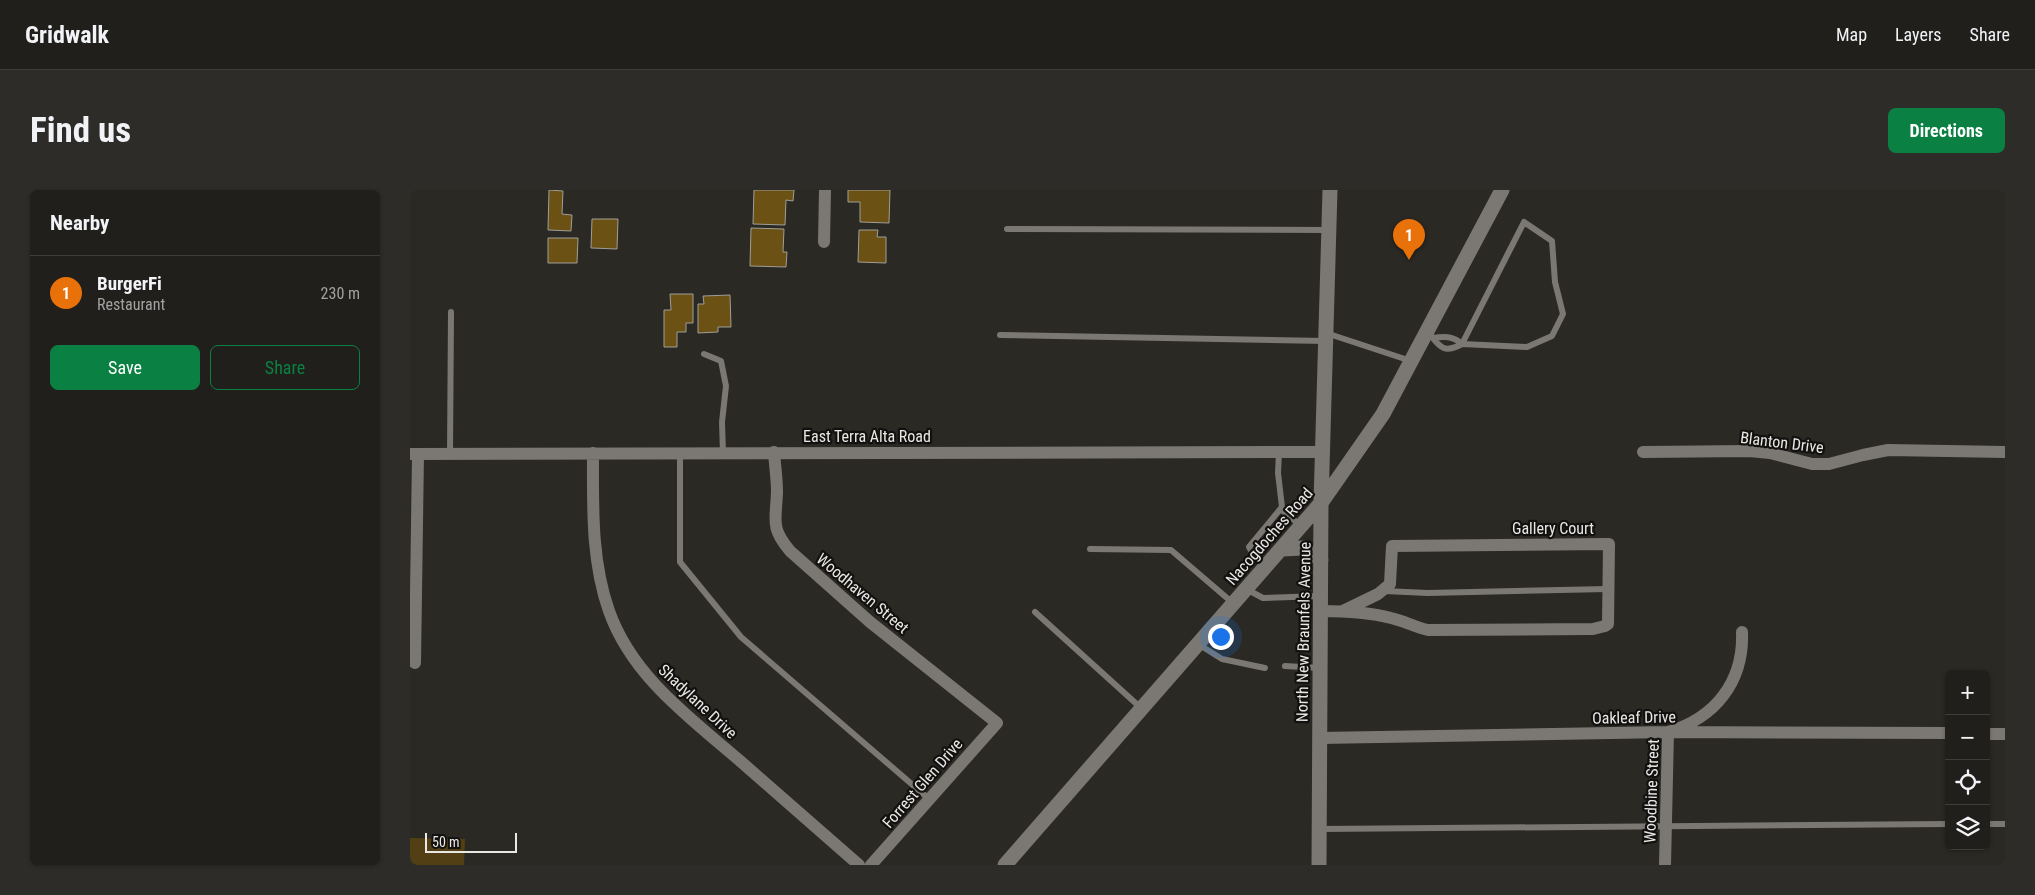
<!DOCTYPE html>
<meta charset="utf-8">
<style>
:root{--surface:#201f1b;--page:#2d2c28;--text:#f1f3f6;--muted:#a2a2a3;--line:#3d3d3a;--accent:#0b8043}
body{margin:0;font-family:"Roboto Condensed",sans-serif;background:var(--page);color:var(--text)}
.controls{position:absolute;right:15px;bottom:15px;display:grid;overflow:hidden;border-radius:8px;box-shadow:0 1px 4px #0004}
.controls button{width:45px;height:45px;display:grid;place-items:center;padding:0;border:0;border-bottom:1px solid var(--line);background:var(--surface);color:var(--text);font:25px sans-serif}
.scale{position:absolute;left:15px;bottom:12px;width:92px;box-sizing:border-box;padding-left:5px;border:2px solid #e9e8e5;border-top:0;font-size:14px;line-height:18px;white-space:nowrap;color:#e9e8e5;-webkit-text-stroke:4px #12110f;paint-order:stroke}
.you{position:absolute;left:810px;top:446px;width:18px;height:18px;margin:-12px;border:4px solid #fff;border-radius:50%;background:#1a73e8;box-shadow:0 0 0 8px #1a73e833}
.badge{display:grid;place-items:center;width:32px;height:32px;border-radius:50%;background:var(--accent);color:#fff;font-size:16px;font-weight:700}
.pin{position:absolute;translate:-50% -41px;filter:drop-shadow(0 1px 2px #0008)}
.pin::after{content:'';position:absolute;top:26px;width:18px;height:15px;background:inherit;clip-path:polygon(0 0,100% 0,50% 100%)}
.list{margin:0;padding:0;list-style:none}
h2{display:flex;justify-content:space-between;align-items:center;height:65px;margin:0;padding:0 20px;font-size:21px}
h2 small{font-size:16px;font-weight:400;color:var(--muted)}
.list li{display:grid;grid-template-columns:32px 1fr auto;gap:15px;align-items:center;box-sizing:border-box;height:75px;padding:0 20px;border-top:1px solid var(--line)}
.list b{display:block;font-size:19px;white-space:nowrap}
.list p{margin:0;font-size:16px;white-space:nowrap;color:var(--muted)}
.list em{font-size:16px;font-style:normal;color:var(--muted)}
.actions{display:flex;gap:10px;padding:15px 20px}
.actions a{flex:1;padding:11px 0;border:1px solid var(--accent);border-radius:8px;text-align:center;font-size:18px;color:var(--accent)}
.actions .main{background:var(--accent);color:#fff}
.icon{flex:none;width:28px;height:28px;fill:none;stroke:currentColor;stroke-width:2;stroke-linecap:round;stroke-linejoin:round}
.map{position:relative;flex:none;width:1595px;height:675px;overflow:hidden;border-radius:8px}
header{display:flex;align-items:center;gap:30px;box-sizing:border-box;height:70px;padding:0 25px;background:var(--surface);border-bottom:1px solid var(--line)}
header strong{font-size:24px}
nav{display:flex;gap:28px;margin-inline-start:auto;font-size:18px}
.intro{display:flex;align-items:center;justify-content:space-between;box-sizing:border-box;height:120px;padding:0 30px}
h1{margin:0;font-size:35px}
.button{padding:12px 22px;border-radius:8px;background:var(--accent);color:#fff;font-size:18px;font-weight:700}
main{display:flex;gap:30px;padding:0 30px}
aside{flex:1;background:var(--surface);border-radius:8px;box-shadow:0 1px 4px #0004}
.map>svg:first-child{display:block}
.green{fill:#524014}
.building{fill:#6b5214;stroke:#a19e99}
.lines{fill:none;stroke-linecap:round;stroke-linejoin:round}
.lane{stroke:#7b7873;stroke-width:6}
.street{stroke:#7b7873;stroke-width:12}
.secondary{stroke:#7b7873;stroke-width:15}
.labels{text-anchor:middle;stroke-width:4.5;stroke-linejoin:round;paint-order:stroke}
.street-label{font-size:16px;fill:#e9e8e5;stroke:#12110f}
</style>
<header>
<strong>Gridwalk</strong>
<nav><a>Map</a><a>Layers</a><a>Share</a></nav>
</header>
<div class="intro"><h1>Find us</h1><a class="button">Directions</a></div>
<main>
<aside>
<h2>Nearby<small></small></h2>
<ul class="list">
<li><span class="badge" style="background:#e8710a">1</span><div><b>BurgerFi</b><p>Restaurant</p></div><em>230 m</em></li>
</ul>
<div class="actions"><a class="main">Save</a><a>Share</a></div>
</aside>
<div class="map">
<svg width="1595" height="675" viewBox="0 0 1595 675">
<rect width="100%" height="100%" fill="#2b2924"/>
<path class="green" d="M0 648 55 649 54 675H0Z"/>
<path class="building" d="M139 0 153 1 152 24 162 25 161 41 138 40Z
M344 0H384L383 11 376 10 375 35 343 34Z
M438 0H480L479 33 450 32V12H438Z
M182 29H208L207 59 181 58Z
M341 38 374 39 373 62H377L376 77 340 76Z
M449 40H468L467 47H476V73L448 72Z
M138 48H168L167 73H138Z
M260 104H283V133H276V142H267V157H254V120H261Z
M320 105 321 137H308V142L288 143V114H294L293 106Z"/>
<g class="lines">
<path class="lane" d="M597 39 918 40
M1018 142C1029 155 1032 165 1052 154L1117 157 1142 146 1153 124 1145 92 1142 51 1114 32 1052 154
M916 143 1001 171
M590 145 916 151
M1023 148C1034 146 1043 146 1052 154
M294 164 311 171 316 196 312 232 313 263
M869 262 868 283 872 317 874 322 890 335
M270 263V372L331 447 519 609
M40 264 41 122
M680 359 761 360 824 414
M855 375 843 364 839 357 872 317
M836 399 853 408 911 406
M974 401 1018 403 1198 399
M625 422 731 518
M788 454 812 469 855 478
M875 476 910 478
M1576 634H1595
M910 639 1539 634"/>
<path class="street" d="M414 52 415 0
M364 262C365 276 367 289 367 302 366 331 360 337 380 361L460 432 587 533 461 675
M1233 262 1339 261 1360 263 1402 274H1419L1453 265 1478 260 1595 262
M183 263C183 316 181 370 199 421 222 486 279 527 329 570 369 605 409 640 449 675
M0 264 913 262
M911 421C934 421 958 422 981 428 994 431 1005 437 1018 440L1183 439 1195 436 1198 434 1199 354 982 356 980 394 968 404 933 421
M5 473 8 264
M1576 544H1595
M909 548 1258 542 1539 543
M1255 675 1258 542C1305 528 1334 492 1332 442"/>
<path class="secondary" d="M872 359 893 358 911 370
M595 675 911 313 973 224 1092 0
M909 675 911 313 920 0"/>
</g>
<g class="labels">
<g class="street-label">
<text x="457" y="252">East Terra Alta Road</text>
<text transform="translate(1372 252) rotate(7)" y="6">Blanton Drive</text>
<text x="1143" y="344">Gallery Court</text>
<text transform="translate(859 346) rotate(-49)" y="6">Nacogdoches Road</text>
<text transform="translate(453 403) rotate(40)" y="6">Woodhaven Street</text>
<text transform="translate(893 442) rotate(-89)" y="6">North New Braunfels Avenue</text>
<text transform="translate(288 511) rotate(43)" y="6">Shadylane Drive</text>
<text transform="translate(1224 527) rotate(-1)" y="6">Oakleaf Drive</text>
<text transform="translate(512 593) rotate(-49)" y="6">Forrest Glen Drive</text>
<text transform="translate(1241 601) rotate(-88)" y="6">Woodbine Street</text>
</g>
</g>
</svg>
<div class="controls">
<button>+</button>
<button>−</button>
<button><svg class="icon" aria-label="locate" viewBox="0 0 24 24"><circle cx="12" cy="12" r="6"/><path d="M12 2v4M12 18v4M2 12h4M18 12h4"/></svg></button>
<button><svg class="icon" aria-label="layers" viewBox="0 0 24 24"><path d="M12 4l9 5-9 5-9-5zM3 14l9 5 9-5"/></svg></button>
</div>
<div class="scale">50 m</div>
<div class="you"></div>
<div class="pin badge" style="left:999px;top:70px;background:#e8710a">1</div>
</div>
</main>
